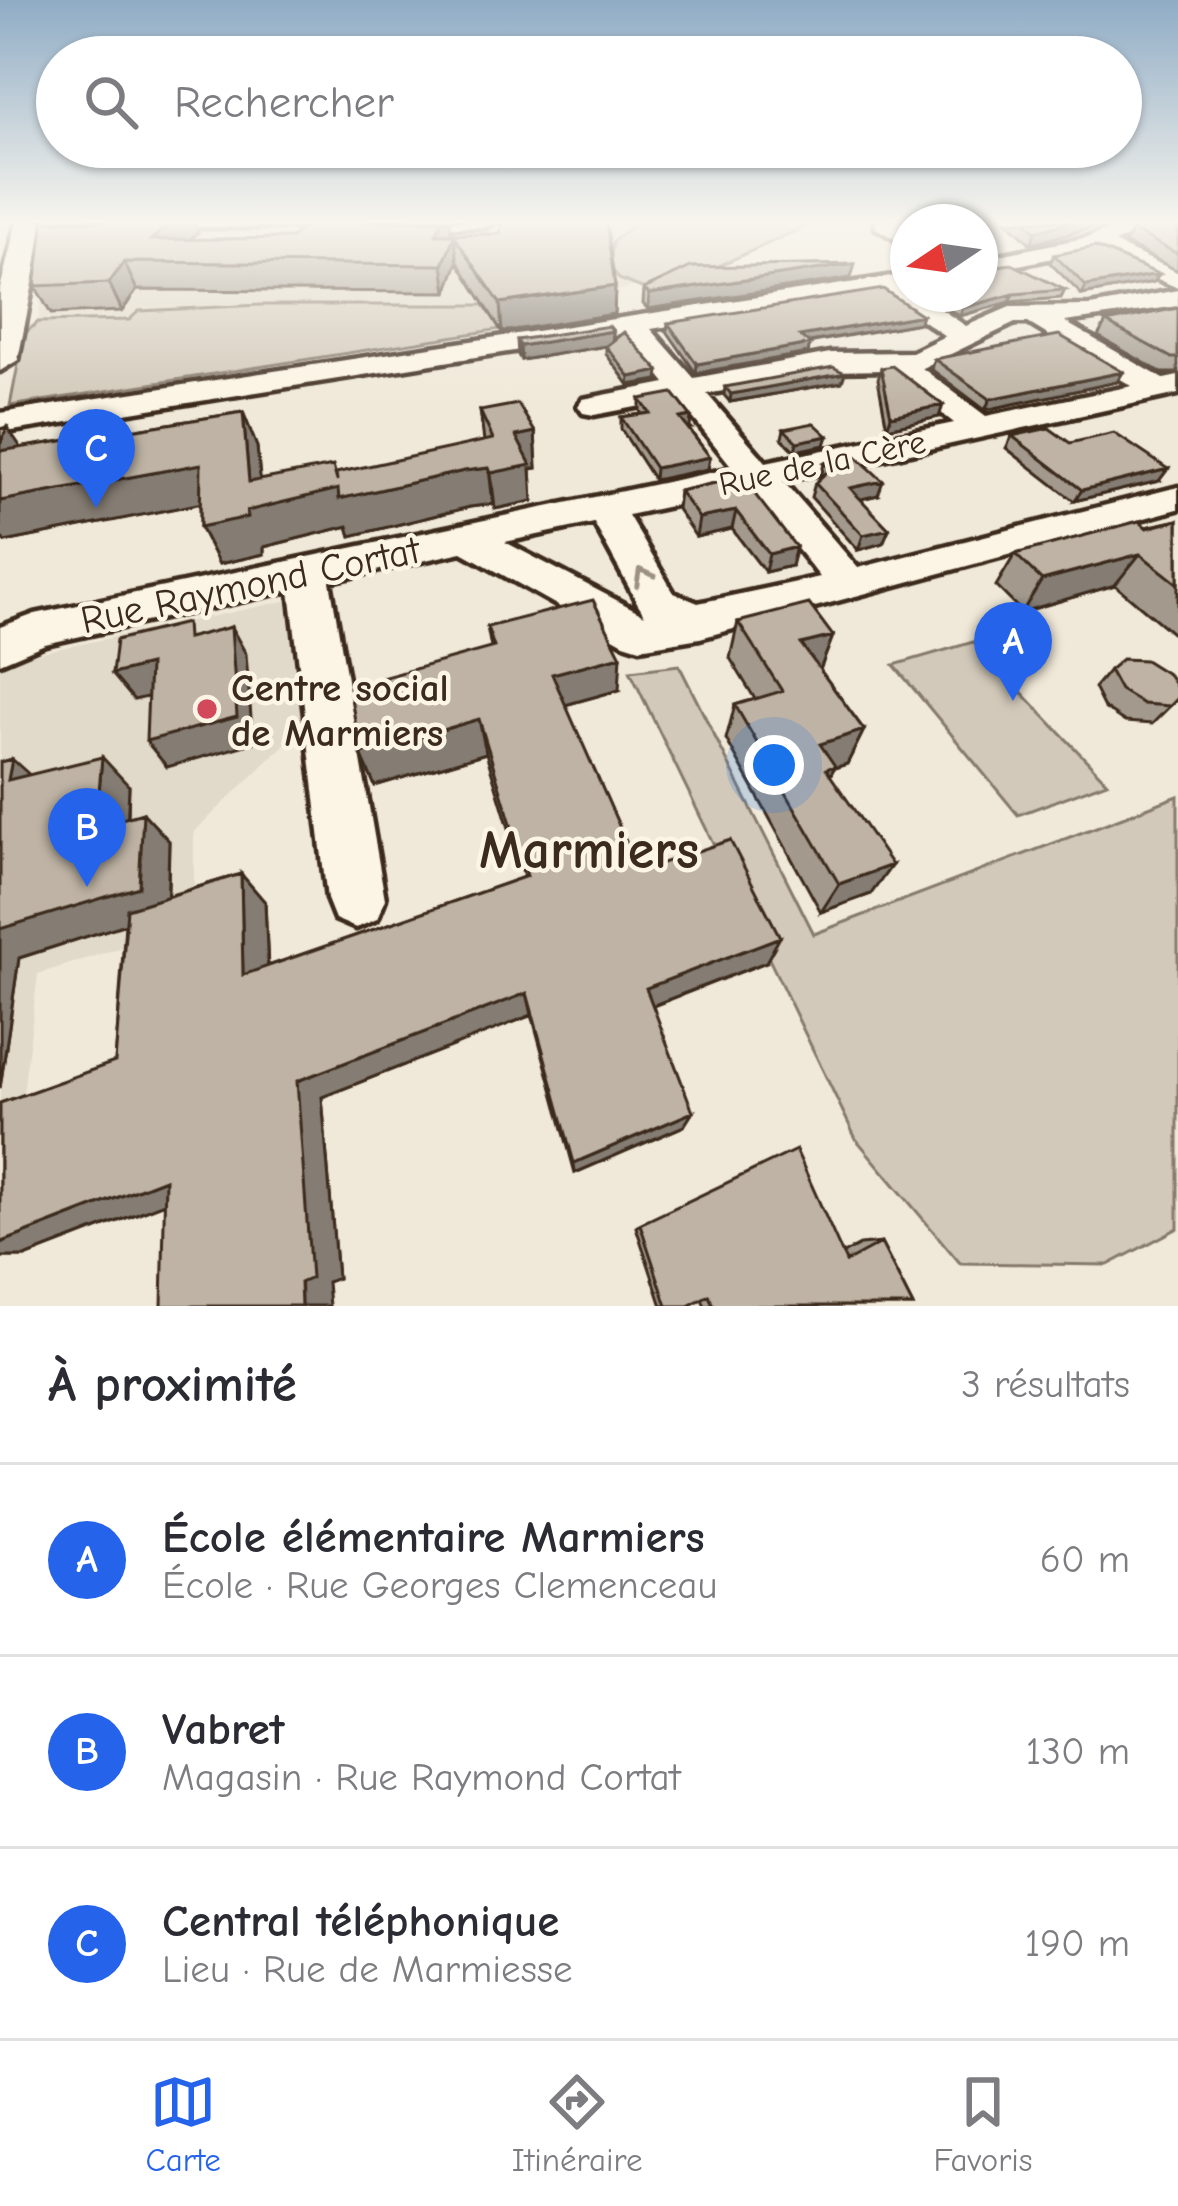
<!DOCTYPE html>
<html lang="fr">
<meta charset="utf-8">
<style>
:root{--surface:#fff;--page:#f2f2f3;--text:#2b2b33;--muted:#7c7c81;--line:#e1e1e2;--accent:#2563eb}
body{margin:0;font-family:"Comic Neue",sans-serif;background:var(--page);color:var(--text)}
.compass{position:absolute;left:890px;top:204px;width:108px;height:108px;border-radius:50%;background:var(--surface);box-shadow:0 3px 9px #0004;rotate:257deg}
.you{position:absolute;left:774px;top:765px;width:42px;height:42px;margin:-30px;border:9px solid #fff;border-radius:50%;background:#1a73e8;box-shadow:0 0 0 18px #1a73e833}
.badge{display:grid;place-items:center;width:78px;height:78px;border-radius:50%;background:var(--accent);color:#fff;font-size:39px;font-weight:700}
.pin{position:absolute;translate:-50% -99px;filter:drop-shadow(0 3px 6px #0008)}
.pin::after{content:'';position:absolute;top:63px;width:42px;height:36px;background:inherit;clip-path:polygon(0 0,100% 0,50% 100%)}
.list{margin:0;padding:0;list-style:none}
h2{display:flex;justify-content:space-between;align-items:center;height:156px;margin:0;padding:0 48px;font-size:51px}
h2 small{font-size:39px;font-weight:400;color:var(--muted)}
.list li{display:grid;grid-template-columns:78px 1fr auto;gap:36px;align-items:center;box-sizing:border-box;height:192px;padding:0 48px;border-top:3px solid var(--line)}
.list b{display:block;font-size:45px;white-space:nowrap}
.list p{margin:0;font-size:39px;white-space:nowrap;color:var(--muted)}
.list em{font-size:39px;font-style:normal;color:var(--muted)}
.icon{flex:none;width:66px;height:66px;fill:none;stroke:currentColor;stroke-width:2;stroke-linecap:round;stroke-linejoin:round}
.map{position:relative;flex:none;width:1178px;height:1306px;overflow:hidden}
.search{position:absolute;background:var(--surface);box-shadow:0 3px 9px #0004;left:36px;right:36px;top:36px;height:132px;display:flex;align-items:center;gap:30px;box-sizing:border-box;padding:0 42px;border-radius:66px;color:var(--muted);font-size:45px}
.sheet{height:732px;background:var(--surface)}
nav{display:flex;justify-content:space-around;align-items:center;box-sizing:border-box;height:168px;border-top:3px solid var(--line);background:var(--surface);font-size:33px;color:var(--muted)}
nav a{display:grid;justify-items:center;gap:6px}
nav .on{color:var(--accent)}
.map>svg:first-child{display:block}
.built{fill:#e1d9c9}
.green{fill:#d2c9ba;stroke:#867a6c;stroke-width:3}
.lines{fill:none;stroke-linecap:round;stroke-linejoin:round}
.minor-casing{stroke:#3b2a1e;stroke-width:9}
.major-casing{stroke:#3b2a1e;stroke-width:9}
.minor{fill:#fcf5e5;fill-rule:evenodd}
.major{fill:#fcf5e5;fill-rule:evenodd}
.wall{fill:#a39a8d;stroke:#3b2a1e;stroke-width:3}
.shaded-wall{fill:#857d73;stroke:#3b2a1e;stroke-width:3}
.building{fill:#beb3a4;stroke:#3b2a1e;stroke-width:3}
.oneway{stroke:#9c9082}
.poi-dot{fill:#d1495b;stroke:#fcf5e5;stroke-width:4.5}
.labels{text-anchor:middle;stroke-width:9;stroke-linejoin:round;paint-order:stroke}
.far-street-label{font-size:33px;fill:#3b2a1e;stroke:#fcf5e5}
.street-label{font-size:39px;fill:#3b2a1e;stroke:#fcf5e5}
.poi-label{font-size:39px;font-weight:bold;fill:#3b2a1e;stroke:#fcf5e5;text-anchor:start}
.near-quarter-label{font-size:54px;font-weight:bold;fill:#3b2a1e;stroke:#fcf5e5}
</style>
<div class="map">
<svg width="1178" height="1306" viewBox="0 0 1178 1306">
<rect width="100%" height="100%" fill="#f0e9d9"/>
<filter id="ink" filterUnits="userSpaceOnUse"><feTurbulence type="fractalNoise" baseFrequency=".00833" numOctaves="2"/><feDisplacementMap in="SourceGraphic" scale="24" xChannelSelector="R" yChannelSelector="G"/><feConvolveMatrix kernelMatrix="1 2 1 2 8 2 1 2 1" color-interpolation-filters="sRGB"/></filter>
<g filter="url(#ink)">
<path class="built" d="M52 221H638L613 241 610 267 634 287 585 297 484 305 139 311 130 320 38 322Z
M290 600 305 725 194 832V924L38 974 0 1275V661Z"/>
<path class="green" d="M638 221H817L657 294 619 279 610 266 613 241Z
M260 305H484L501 329 10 406 24 334 38 322 129 320 139 311Z
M973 642H974L1107 782 1018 815 894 665Z
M679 665 814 934 1178 796V1228L1108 1265 960 1263 856 1139 630 671Z"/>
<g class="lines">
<g class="minor-casing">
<path id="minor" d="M63 221H496L485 227H74Z
M875 221H902L908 247 876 228Z
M1133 221H1163L1114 243 1178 272V288L1092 250 980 273V259L1089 237Z
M908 274V294H918L966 326 1010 307 1090 306 1178 290V306L1065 322 1164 379 1178 376V394L783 481 858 568 1178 487V509L700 638 640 648 624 643 462 552 330 581 385 899 377 919 356 928 335 919 327 899 290 590 45 644 0 663V627L35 614 733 468 678 399 594 415 583 413 578 406 583 399 666 383 626 333 0 433V413ZM882 292 945 336 912 352 830 353 694 378 651 329ZM1015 323H1028L1132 386 986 416 922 368ZM887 370 954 423 766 462 707 394 830 371ZM749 489 820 577 698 603 674 593 628 515ZM594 523 638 604 645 615 505 542Z"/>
</g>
<g class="major-casing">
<path id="major" d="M17 221H45L18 360 0 371V289Z"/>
</g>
<use href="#minor" class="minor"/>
<use href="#major" class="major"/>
</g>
<path class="wall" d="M44 221H194L198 232 190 240 291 238 451 232 450 234 615 286 614 314 502 332 458 262 447 292 137 290 122 311 51 314 35 286Z
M1007 221H1117L1031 244Z
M1178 221V271L1125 243 1132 230Z
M1054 255 1154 282 1082 295 1050 263Z
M980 268 1065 290 1061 298 1010 302 960 316 921 294H980Z
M851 278 648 309 643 304 644 289Z
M1178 308V373H1162L1098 336 1106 322Z
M668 323H919L808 343V353L696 373 667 331Z
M613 331V341L658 380 629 385 606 354V346L521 360 518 355 517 340Z
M934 359 1123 372 1117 382 985 410 931 369Z
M881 368 939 417 887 428 878 379Z
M842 382 730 402 724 395 725 387Z
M640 399 690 428H688L710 457 708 469 654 480 621 429V417L642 414 640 411Z
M480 411 535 432 537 468 531 469 533 501 495 509 493 504 470 507 351 536 348 526 264 547V554L219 564 200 527V503L5 542 0 501 20 446 19 448 243 412 257 447 260 480 336 477 484 441Z
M784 429 825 445 795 451 782 438Z
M1012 436 1070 443 1159 481 1074 501 1006 448Z
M824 463 878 495 860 499 889 529 883 543 858 550 811 497 815 483 821 478Z
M734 479 791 566 765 572 732 529 696 537 677 509 679 491Z
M1178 520V638L1115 585 1022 612 996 586 1015 554Z
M738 622 833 636 820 670 864 730 847 764 834 768 830 775 871 894 821 912 726 739 735 705 755 699 730 658Z
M487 627 619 690 565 705 639 871 766 962 653 1006 684 1126 575 1173 532 1015 322 1097 337 1278 327 1282 165 1203 25 1257H0V1103L115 1062 125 924 19 958 0 1088 30 775 129 786 128 818 143 813 169 841 168 896 241 874 265 902 268 966 524 877 486 753 375 786 361 754 491 648Z
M1109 670 1178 698 1152 724 1125 722 1104 708 1094 688Z
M640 1224 843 1254 860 1245 881 1243 913 1306H705L702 1299 688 1306H662L636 1227Z"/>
<path class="shaded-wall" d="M173 221H194L198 232 166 263 151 240Z
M442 221H450L451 232 440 261 436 234Z
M1076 221H1117L1031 244 1036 231Z
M454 236 458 262 447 292 443 265Z
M124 262 137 290 122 311 109 283Z
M855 264 851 278 648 309 649 294Z
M1159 274 1154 282 1082 295 1086 286Z
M615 286 614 314 502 332 500 303Z
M1014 294 1010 302 960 316 963 308Z
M922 315 919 323 798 344 800 336Z
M613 331 612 345 521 360 520 346Z
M810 344 808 353 696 373 697 364Z
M659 371 658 380 629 385 630 377Z
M1123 372 1117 382 985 410 990 399Z
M845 373 842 382 730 402 731 394Z
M943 405 939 417 887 428 891 416Z
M243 412 257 447 263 507 338 489 343 498 464 471 489 468 493 504 470 507 351 536 348 526 264 547V554L219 564 200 527 249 482Z
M691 416 690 428 679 430 680 418Z
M7 427 20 446 9 477 0 479V446Z
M535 432 537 468 531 469 533 501 495 509 491 473 516 436Z
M828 436 825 445 795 451 797 442Z
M710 457 708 469 654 480 655 468Z
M201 464 218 500 5 542 0 536V501Z
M1168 469 1159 481 1074 501 1082 490Z
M883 481 878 495 845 503 850 488Z
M736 511 732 529 696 537 699 518Z
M889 529 883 543 858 550 863 535Z
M796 547 791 566 765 572 769 554Z
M1140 554 1115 585 1022 612 1042 580Z
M231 627 246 654 253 743 167 767 146 741Z
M833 636 819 672 801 644Z
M621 656 619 690 554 708 552 674Z
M149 665 168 692 134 700 112 674Z
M479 719 486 753 375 786 361 754Z
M864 730 847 764 834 768 819 798 820 744Z
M102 757 129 786 126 853 96 826Z
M12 759 44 788 8 780Z
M143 813 169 841 167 911 19 958 0 1088V929Z
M892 865 871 894 821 912 839 884Z
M241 874 265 902 269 998 243 975Z
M780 937 766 962 641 1010 646 988Z
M527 993 532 1015 322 1097 337 1278 327 1282 329 1306H301L297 1081Z
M693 1112 684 1126 575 1173 574 1163Z
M165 1179 203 1188 25 1257H0V1243Z"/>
<path class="building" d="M44 221H173L151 240 291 238 310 221H442L436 234H500L501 221H606L615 286 500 303 454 236 443 265 124 262 109 283 35 286Z
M1025 221H1076L1036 231Z
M1153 221H1178V254L1132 230Z
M1095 247 1159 274 1086 286 1054 255Z
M855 264 649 294 644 289 691 267Z
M1012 264 1065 290 1014 294 963 308 938 294H980V266V268Z
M883 289 922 315 800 336 810 344 697 364 668 323Z
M1178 308V358H1172L1106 322Z
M609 326 613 331 520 346 517 340Z
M624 332 659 371 630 377 606 346Z
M1059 335 1123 372 990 399 934 359Z
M892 366 943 405 891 416 881 368Z
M833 367 845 373 731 394 725 387Z
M673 393 691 416 680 418 710 457 655 468 621 417 650 413 640 399Z
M518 404 535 432 516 436 531 465 491 473 489 468 464 471 339 499 338 489 247 511 248 517 200 527 201 464 0 501V451L243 412 249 482 333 466 337 481 336 473 493 439 480 411Z
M814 423 828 436 797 442 784 429Z
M7 427 0 446V429Z
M1049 428 1070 443 1114 433 1168 469 1082 490 1012 436Z
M856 456 883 481 850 488 889 529 863 535 815 483 830 469 824 463Z
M734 479 742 489 750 488 796 547 769 554 736 511 699 518 679 491Z
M1178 520V584L1140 554 1042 580 1015 554 1139 521 1147 528Z
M593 600 621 656 552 674 639 871 730 840 780 937 646 988 693 1112 574 1163 527 993 297 1081 311 1278 300 1283 301 1306H162L165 1179 0 1243V1103L115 1062 127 909 241 874 243 975 527 876 479 719 361 754 349 687 494 647 487 627Z
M809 604 833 636 801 644 864 730 820 744 835 766 826 769 892 865 839 884 735 705 782 691 738 622Z
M186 623 187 638 231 627 237 717 146 741 149 665 112 674 116 640Z
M1122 659 1145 660 1169 675 1178 690V698L1170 706 1143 704 1120 690 1109 670Z
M102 757 96 826 143 813 139 887 0 929V762L12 759 8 780Z
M796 1150 846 1262 881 1243 913 1306H713L709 1295 688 1306H667L640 1224Z"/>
<defs><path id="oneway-chevron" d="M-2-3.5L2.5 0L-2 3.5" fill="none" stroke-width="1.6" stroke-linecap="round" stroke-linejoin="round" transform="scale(3)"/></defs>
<use class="oneway" href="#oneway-chevron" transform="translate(643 576) rotate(-119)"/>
</g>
<linearGradient id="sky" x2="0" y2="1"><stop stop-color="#8facc5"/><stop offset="0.55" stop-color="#f8f5ee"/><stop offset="1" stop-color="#f8f5ee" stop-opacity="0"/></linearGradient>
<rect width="1178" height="404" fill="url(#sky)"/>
<circle class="poi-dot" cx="207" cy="709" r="12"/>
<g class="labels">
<g class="far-street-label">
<text transform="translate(822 462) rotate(-12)" y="12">Rue de la Cère</text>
</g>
<g class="street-label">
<text transform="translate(250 584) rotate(-12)" y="14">Rue Raymond Cortat</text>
</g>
<g class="poi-label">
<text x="231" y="701">Centre social<tspan x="231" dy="45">de Marmiers</tspan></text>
</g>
<g class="near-quarter-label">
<text x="589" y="868">Marmiers</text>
</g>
</g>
</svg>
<svg class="compass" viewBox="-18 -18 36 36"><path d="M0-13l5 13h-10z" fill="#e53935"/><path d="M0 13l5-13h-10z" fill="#7c7c81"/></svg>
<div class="you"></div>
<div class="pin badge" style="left:1013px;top:701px">A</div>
<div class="pin badge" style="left:87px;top:887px">B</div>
<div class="pin badge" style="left:96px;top:508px">C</div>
<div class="search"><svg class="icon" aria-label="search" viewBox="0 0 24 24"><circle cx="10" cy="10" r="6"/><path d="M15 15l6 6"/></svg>Rechercher</div>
</div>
<section class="sheet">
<h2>À proximité<small>3 résultats</small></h2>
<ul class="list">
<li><span class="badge">A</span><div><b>École élémentaire Marmiers</b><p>École · Rue Georges Clemenceau</p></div><em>60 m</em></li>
<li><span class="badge">B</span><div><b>Vabret</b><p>Magasin · Rue Raymond Cortat</p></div><em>130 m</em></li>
<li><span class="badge">C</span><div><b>Central téléphonique</b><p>Lieu · Rue de Marmiesse</p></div><em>190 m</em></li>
</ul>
</section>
<nav>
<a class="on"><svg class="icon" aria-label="map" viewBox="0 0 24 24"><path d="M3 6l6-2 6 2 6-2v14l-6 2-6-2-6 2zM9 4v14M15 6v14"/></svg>Carte</a>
<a><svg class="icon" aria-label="directions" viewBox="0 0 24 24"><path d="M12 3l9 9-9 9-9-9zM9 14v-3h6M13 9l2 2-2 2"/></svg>Itinéraire</a>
<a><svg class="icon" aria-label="saved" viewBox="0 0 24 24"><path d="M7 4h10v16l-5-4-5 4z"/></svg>Favoris</a>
</nav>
